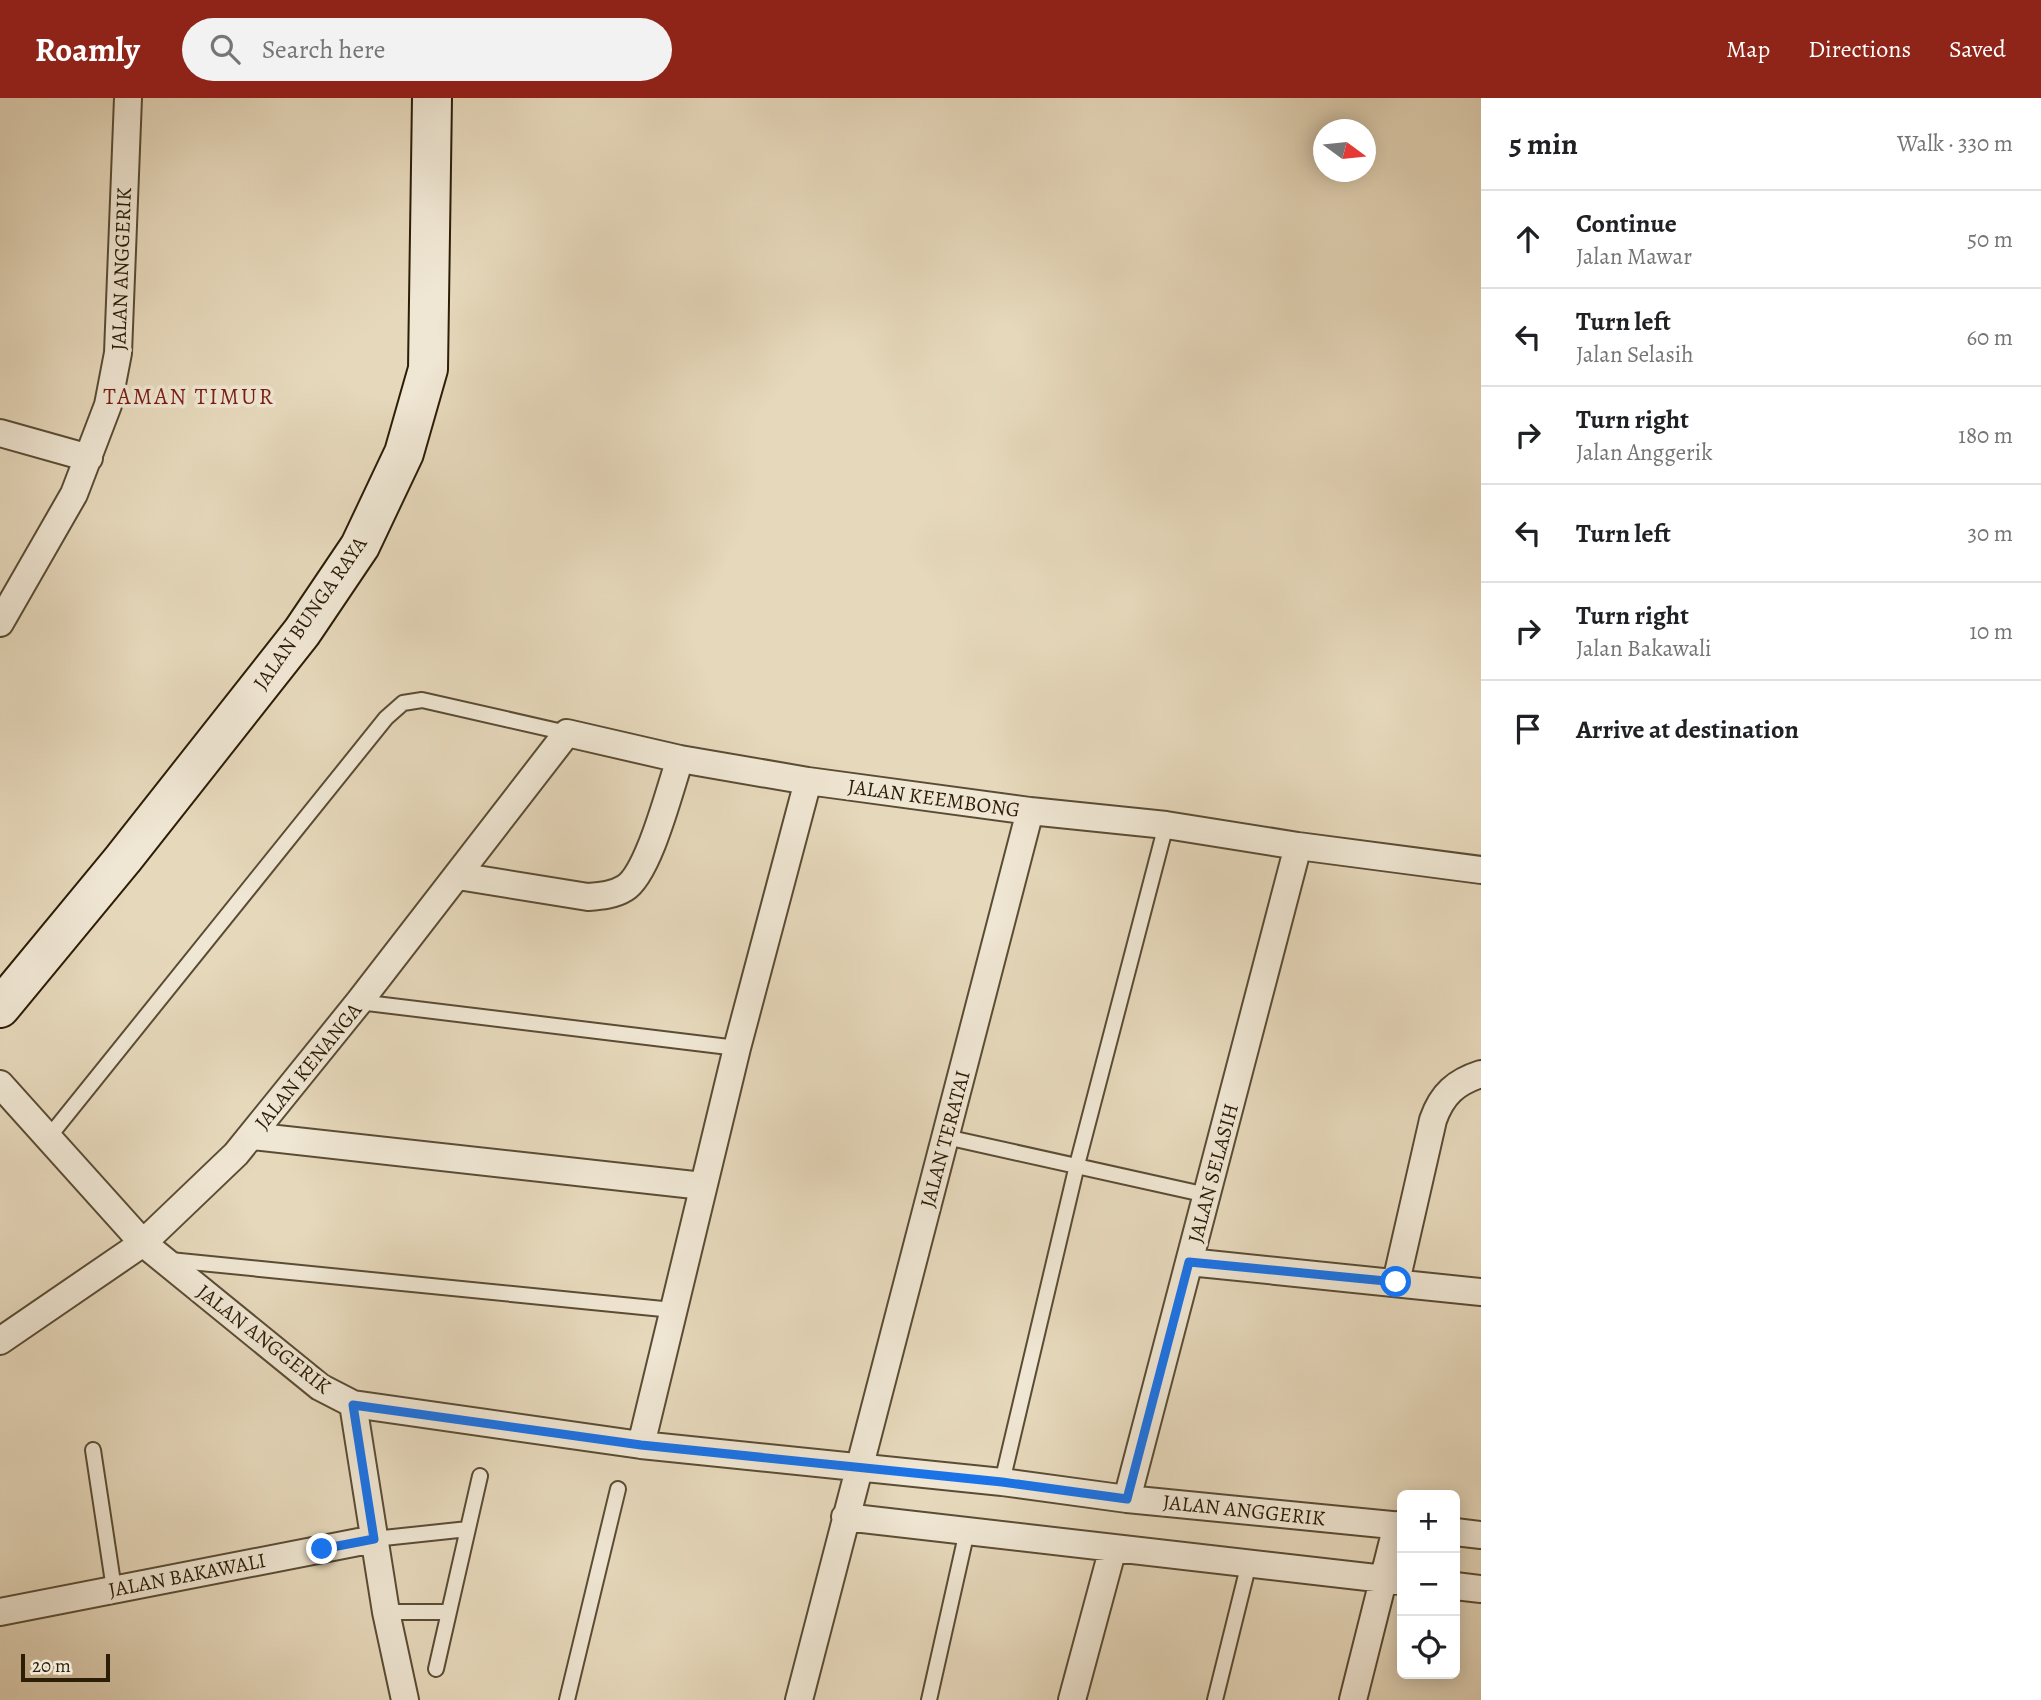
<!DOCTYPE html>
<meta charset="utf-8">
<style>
:root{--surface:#fff;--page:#f2f2f2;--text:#202124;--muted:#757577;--line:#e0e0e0;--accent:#8f2418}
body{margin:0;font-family:Alegreya,serif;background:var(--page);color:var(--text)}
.controls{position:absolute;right:21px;bottom:21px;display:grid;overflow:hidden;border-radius:10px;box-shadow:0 4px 18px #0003}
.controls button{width:63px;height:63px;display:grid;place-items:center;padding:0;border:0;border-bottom:2px solid var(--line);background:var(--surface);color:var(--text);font:35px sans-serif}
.compass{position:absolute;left:1313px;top:21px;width:63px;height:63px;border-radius:50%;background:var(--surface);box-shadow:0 4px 18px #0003;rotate:105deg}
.scale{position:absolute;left:21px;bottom:18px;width:89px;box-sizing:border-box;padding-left:7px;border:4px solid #2c1d07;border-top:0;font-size:19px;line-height:24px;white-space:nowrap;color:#2c1d07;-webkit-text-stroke:5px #efe6d3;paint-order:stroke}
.stop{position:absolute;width:21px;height:21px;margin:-16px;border:5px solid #1a73e8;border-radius:50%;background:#fff}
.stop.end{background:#1a73e8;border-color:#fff;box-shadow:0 2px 7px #0008}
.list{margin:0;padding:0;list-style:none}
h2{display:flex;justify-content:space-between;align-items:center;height:91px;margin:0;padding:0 28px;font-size:30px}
h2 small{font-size:23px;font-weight:400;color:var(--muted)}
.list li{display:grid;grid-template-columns:46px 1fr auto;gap:21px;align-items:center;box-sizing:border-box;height:98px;padding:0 28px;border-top:2px solid var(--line)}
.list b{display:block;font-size:26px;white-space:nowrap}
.list p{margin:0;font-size:23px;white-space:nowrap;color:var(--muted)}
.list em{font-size:23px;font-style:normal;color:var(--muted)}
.icon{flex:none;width:38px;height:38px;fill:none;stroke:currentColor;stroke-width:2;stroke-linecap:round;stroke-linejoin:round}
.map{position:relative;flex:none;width:1481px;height:1602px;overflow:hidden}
header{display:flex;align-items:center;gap:42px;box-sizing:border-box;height:98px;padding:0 35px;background:var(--accent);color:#fff}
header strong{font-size:33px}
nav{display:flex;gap:38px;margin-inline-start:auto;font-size:24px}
.search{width:490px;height:63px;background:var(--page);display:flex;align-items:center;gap:18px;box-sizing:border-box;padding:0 24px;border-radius:38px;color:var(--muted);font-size:26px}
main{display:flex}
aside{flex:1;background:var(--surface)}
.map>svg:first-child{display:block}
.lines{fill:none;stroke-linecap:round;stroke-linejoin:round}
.lane-casing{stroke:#5a4c34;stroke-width:18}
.street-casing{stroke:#5a4c34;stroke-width:30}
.secondary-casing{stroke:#2c1d07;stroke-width:42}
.lane{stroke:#efe6d3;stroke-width:14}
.street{stroke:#efe6d3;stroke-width:26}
.secondary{stroke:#efe6d3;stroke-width:38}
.route{stroke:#1a73e8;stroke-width:9}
.labels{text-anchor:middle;stroke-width:7;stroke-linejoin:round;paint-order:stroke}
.street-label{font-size:21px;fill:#2c1d07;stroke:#efe6d3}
.neighbourhood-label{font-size:23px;letter-spacing:2px;fill:#7a1f14;stroke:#efe6d3}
</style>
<header>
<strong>Roamly</strong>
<div class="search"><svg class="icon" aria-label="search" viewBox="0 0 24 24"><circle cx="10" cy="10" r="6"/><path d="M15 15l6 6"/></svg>Search here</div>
<nav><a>Map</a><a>Directions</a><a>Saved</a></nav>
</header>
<main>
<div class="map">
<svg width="1481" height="1602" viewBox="0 0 1481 1602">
<rect width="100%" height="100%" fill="#e6d8bb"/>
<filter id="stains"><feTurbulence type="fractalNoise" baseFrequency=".00286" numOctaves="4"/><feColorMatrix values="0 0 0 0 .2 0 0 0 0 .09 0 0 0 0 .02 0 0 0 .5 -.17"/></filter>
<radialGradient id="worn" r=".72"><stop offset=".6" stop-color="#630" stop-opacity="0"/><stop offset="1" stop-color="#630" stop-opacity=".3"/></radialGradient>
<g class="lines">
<g class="lane-casing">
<path id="lane" d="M359 904 737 950
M946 1039 1207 1097
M48 1040 386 620 403 605 422 602 567 635
M170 1162 673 1212
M93 1352 114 1491
M1002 1384 1077 1067 1166 727
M374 1441 468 1431
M386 1514H449
M436 1571 480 1378
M567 1602 618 1391
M929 1602 967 1433
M1215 1602 1249 1465"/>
</g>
<g class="street-casing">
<path id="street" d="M0 335 89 360
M0 525 74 396 108 307 118 255 128 0
M458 778 588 799C601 798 614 797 625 790 649 775 670 690 680 661
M0 986 143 1145 320 1289 353 1306 641 1347 1002 1384 1127 1401 1402 1428
M252 1038 703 1088
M1189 1164 1481 1194
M1396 1184 1433 1022C1442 996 1456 984 1481 976
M0 1243 143 1145 236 1056 359 904 567 635 680 661 808 683 1030 713 1166 727 1298 748 1481 772
M353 1306 386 1514 405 1602
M641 1347 737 950 808 683
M1127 1401 1298 748
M845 1419 1402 1483
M1455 1434 1481 1437
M1455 1488 1481 1491
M0 1514 374 1441
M799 1602 1030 713
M1072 1602 1113 1450
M1353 1602 1397 1427"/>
</g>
<g class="secondary-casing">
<path id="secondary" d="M0 910 123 761 302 534 360 448 404 355 428 271 432 0"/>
</g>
<use href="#lane" class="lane"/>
<use href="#street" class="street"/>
<use href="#secondary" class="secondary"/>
</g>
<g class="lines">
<path class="route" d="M322 1451 374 1441 353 1307 641 1347 1002 1384 1127 1401 1189 1164 1396 1184"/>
</g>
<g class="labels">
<g class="street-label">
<text transform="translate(121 171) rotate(-88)" y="7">JALAN ANGGERIK</text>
<text transform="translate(310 515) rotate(-55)" y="7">JALAN BUNGA RAYA</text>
<text transform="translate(934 700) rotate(8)" y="7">JALAN KEEMBONG</text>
<text transform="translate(308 968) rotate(-51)" y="7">JALAN KENANGA</text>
<text transform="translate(945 1041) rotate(-75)" y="7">JALAN TERATAI</text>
<text transform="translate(1213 1075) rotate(-75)" y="7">JALAN SELASIH</text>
<text transform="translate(264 1241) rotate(38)" y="7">JALAN ANGGERIK</text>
<text transform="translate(1244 1412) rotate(6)" y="7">JALAN ANGGERIK</text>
<text transform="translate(187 1477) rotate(-11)" y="7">JALAN BAKAWALI</text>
</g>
<g class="neighbourhood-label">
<text x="189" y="306">TAMAN TIMUR</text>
</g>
</g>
<rect width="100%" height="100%" filter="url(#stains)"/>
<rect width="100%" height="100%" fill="url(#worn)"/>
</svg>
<div class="controls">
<button>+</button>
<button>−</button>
<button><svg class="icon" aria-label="locate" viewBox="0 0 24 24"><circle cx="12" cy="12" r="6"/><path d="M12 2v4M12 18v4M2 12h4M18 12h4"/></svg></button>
</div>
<svg class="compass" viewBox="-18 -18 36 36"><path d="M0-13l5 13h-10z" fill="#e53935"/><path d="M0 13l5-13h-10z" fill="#757577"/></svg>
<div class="scale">20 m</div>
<div class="stop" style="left:1396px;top:1184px"></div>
<div class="stop end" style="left:322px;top:1451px"></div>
</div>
<aside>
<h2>5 min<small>Walk · 330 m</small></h2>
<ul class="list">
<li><svg class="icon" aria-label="ahead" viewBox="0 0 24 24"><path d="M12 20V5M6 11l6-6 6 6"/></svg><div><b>Continue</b><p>Jalan Mawar</p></div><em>50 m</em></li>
<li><svg class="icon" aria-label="left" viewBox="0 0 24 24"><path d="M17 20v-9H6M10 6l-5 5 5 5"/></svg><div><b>Turn left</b><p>Jalan Selasih</p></div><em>60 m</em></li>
<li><svg class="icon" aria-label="right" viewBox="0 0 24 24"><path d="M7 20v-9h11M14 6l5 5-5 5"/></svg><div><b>Turn right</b><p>Jalan Anggerik</p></div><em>180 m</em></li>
<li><svg class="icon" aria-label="left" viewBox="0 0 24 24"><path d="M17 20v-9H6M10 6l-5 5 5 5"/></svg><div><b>Turn left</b></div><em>30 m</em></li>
<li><svg class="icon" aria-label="right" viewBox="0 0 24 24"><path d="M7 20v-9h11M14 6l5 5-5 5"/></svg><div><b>Turn right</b><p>Jalan Bakawali</p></div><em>10 m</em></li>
<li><svg class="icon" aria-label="arrive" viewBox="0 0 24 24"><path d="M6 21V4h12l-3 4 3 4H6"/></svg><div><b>Arrive at destination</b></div></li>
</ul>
</aside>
</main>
